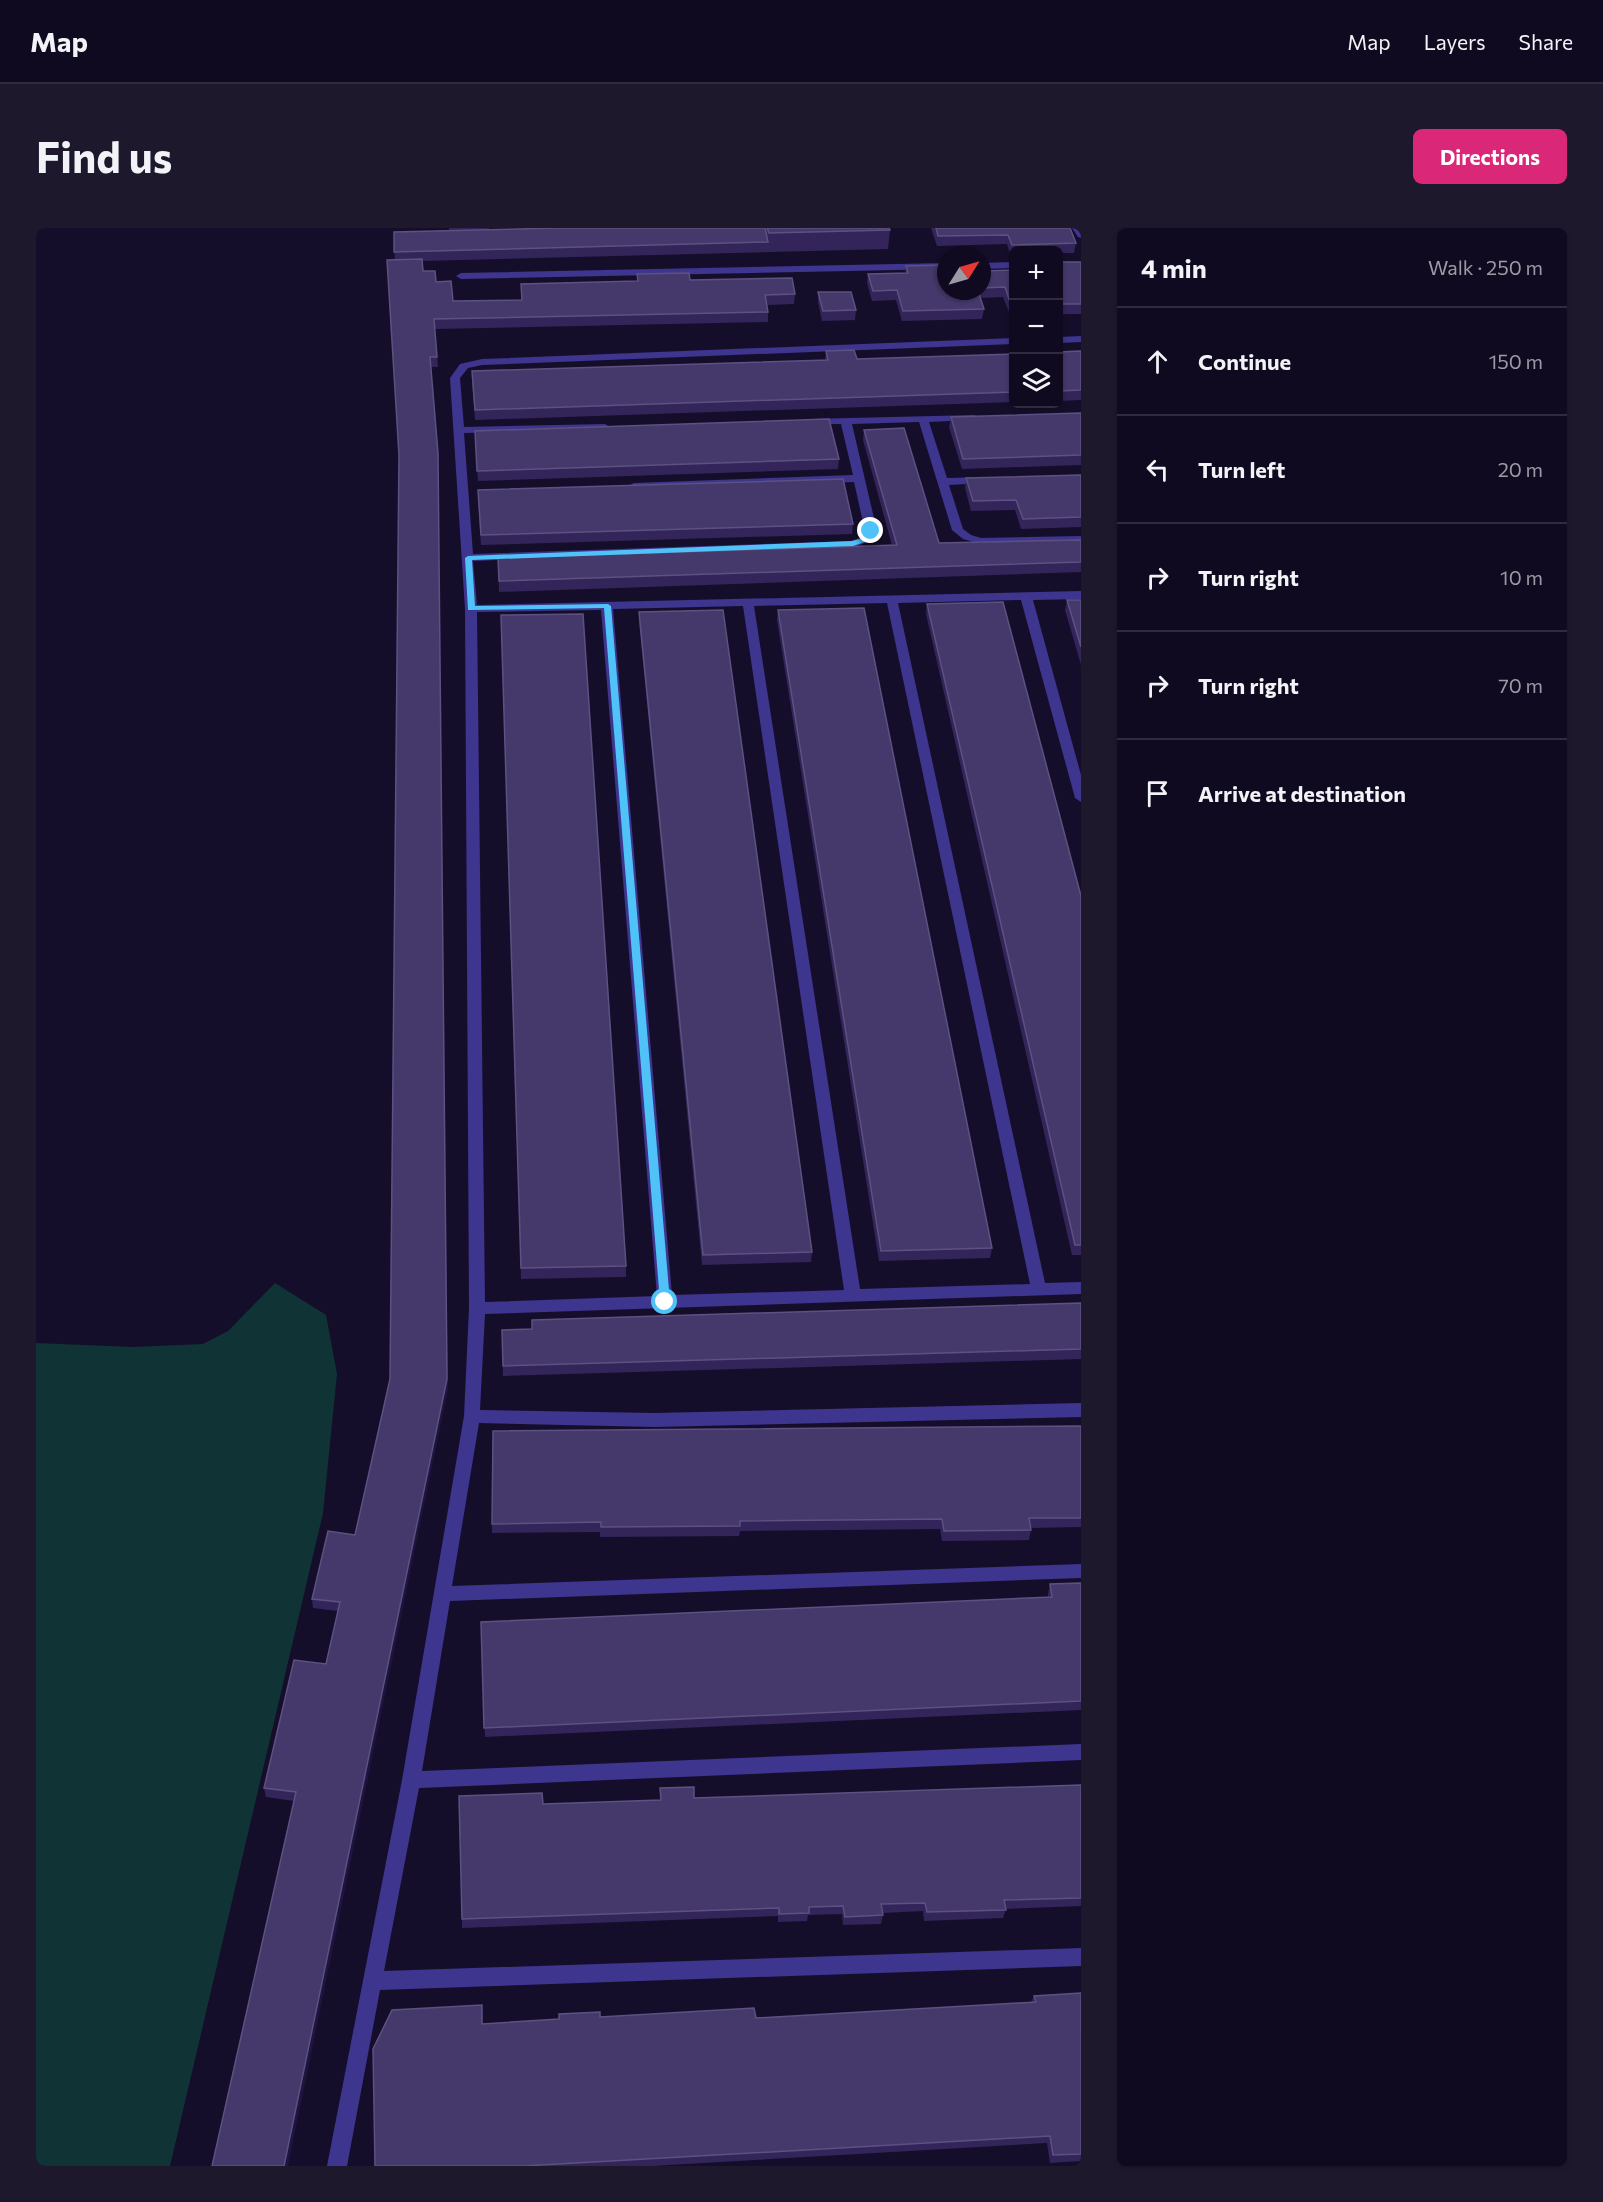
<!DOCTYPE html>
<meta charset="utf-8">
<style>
:root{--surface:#100a20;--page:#1e182d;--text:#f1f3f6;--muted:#9c9aa5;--line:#302b3e;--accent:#db2777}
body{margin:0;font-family:Commissioner,sans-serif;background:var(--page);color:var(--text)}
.controls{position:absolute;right:18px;top:18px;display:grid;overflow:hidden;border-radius:9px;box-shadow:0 2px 4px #0004}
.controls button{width:54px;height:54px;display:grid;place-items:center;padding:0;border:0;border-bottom:2px solid var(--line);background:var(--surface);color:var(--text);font:30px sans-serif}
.compass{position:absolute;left:901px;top:18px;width:54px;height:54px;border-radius:50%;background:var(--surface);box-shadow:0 2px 4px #0004;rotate:53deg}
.stop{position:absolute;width:18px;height:18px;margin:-14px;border:4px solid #4fc3f7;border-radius:50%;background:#fff}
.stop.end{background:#4fc3f7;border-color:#fff;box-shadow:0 2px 6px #0008}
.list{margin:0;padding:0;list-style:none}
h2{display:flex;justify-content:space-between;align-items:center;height:78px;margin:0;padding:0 24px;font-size:26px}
h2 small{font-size:20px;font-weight:400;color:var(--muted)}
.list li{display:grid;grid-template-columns:39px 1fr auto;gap:18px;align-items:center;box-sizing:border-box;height:108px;padding:0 24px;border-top:2px solid var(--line)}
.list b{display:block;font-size:22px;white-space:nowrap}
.list em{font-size:20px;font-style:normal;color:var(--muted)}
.icon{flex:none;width:33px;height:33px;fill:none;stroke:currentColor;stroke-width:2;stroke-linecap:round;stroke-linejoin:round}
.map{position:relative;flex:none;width:1045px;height:1938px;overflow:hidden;border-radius:9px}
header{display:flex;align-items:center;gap:36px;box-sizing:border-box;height:84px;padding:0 30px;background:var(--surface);border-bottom:2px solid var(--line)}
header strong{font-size:28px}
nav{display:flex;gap:33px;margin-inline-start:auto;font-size:21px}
.intro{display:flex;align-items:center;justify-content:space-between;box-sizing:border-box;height:144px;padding:0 36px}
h1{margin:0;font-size:42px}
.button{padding:15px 27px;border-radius:9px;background:var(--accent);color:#fff;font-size:21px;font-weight:700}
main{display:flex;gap:36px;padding:0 36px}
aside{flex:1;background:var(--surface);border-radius:9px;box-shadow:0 2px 4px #0004}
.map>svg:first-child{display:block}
.green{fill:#103435}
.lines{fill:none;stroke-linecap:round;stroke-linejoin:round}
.minor{fill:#3e358e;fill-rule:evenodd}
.wall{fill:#332559}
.shaded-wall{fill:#1f143f}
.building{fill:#45386b;stroke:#5d5182;stroke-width:1.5}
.route{fill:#4fc3f7}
</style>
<header>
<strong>Map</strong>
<nav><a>Map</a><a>Layers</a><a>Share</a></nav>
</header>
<div class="intro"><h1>Find us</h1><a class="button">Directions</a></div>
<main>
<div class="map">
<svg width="1045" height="1938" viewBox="0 0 1045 1938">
<rect width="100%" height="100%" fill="#150e2a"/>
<path class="green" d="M239 1055 290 1087 301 1146 287 1285 134 1938H0V1115L97 1119 167 1116 192 1103Z"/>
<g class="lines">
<path class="minor" d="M1036 0H1045V10L1042 9Z
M978 34V40L946 41V35Z
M910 35V41L425 51 420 48 425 45Z
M1045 108V114L1023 115V109Z
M978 110V116L446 137 432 140 424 150 428 199 569 196 574 199 569 202 428 205 437 326 815 313 826 309 829 303 818 254 598 261 592 258 598 255 817 247 805 196H769L768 194 773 191 939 187 940 189 935 192 893 194 911 250 949 249 955 252 949 255 913 257 927 301 935 307 945 310 1045 308V314L945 316 927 311 916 302 883 194 816 196 841 303 834 313 821 318 437 333 441 377 1045 363V371L997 372 1045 547V574L1039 570 985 372 862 375 1009 1055 1045 1054V1066L449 1086 444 1182 619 1185 1045 1175V1189L619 1199 443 1195 416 1358 1045 1336V1350L414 1373 386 1543 1045 1516V1532L383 1560 348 1743 1045 1720V1738L344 1762 311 1938H291L366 1552 428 1188 433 1080 429 381 414 150 424 136 446 131ZM851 375 994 1056 824 1061 718 378ZM707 378 808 1062 636 1067 577 381ZM565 382 621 1068 449 1074 441 384Z"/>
</g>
<path class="wall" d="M413 0H453V2L522 0H853L854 2 852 21 386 33 387 43 400 54 417 73 486 72 485 56 601 53V46L759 66 758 76 731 77 732 84V94L399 101 402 139H395L412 1161 258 1573 230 1569 228 1560 290 1436 302 1383 277 1380 276 1371 319 1307 354 1151 363 228 358 4 413 3Z
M895 0H1034L1040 15 1038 25H1023V22H978V26H974L971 16 901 18Z
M1023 34H1045V86H1023Z
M870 38 910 63H946V43L978 42V87H974L967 69 944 70 948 81 946 91 866 93 860 72 836 73 831 55 832 46 869 45Z
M782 64 820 82 819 92 786 93 782 74Z
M790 123 821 131 978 126V174L439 192 436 153 789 132Z
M1045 123V172L1023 173V124Z
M1045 185V237L926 241 913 199 915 189Z
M828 202 903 315 1045 312V344L463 364 462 330 856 317 827 212Z
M439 213 803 231 802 241 442 253Z
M1045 247V299L985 301 979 282 935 283 929 260 930 250Z
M442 272 817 296 816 306 445 317Z
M1031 372H1045V437L1029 382Z
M891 376 1045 668V1027H1036L890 386Z
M742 382 956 1020 954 1030 843 1033 741 392Z
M603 384 776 1024 775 1034 666 1037 603 394Z
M465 387 590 1038V1049L485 1051Z
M1045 1075V1131L467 1148 466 1102Z
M1045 1198V1299L995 1300V1302L993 1312 906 1313 904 1301 704 1303 703 1308 564 1309V1304L456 1305V1296Z
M1045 1355V1482L449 1509 445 1394 1012 1369V1366L1014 1356Z
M1045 1557V1678L970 1681 967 1690 888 1693 887 1683 847 1685V1687L845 1696 807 1697 806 1686 772 1687 771 1693 742 1694V1688L426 1700V1691L507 1576 624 1572V1560L658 1570Z
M1045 1765V1933L1014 1935 1011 1915 616 1938H339L564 1789 720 1790 995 1774 998 1768Z"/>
<path class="shaded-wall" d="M402 235 412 1161 252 1938H248L411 1151Z"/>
<path class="building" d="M523 0H729L732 14 358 24V4Z
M731 0H853L854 2 733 5Z
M900 0H1034L1040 15 976 17 972 7 902 8Z
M386 31 387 43H399L400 54 415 53 417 73 486 72 485 56 602 53 601 46 653 45 654 52 756 50 759 66 729 67 732 84 398 91 401 129H394L402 225 411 1151 248 1938H176L260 1564 228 1560 258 1432 290 1436 304 1374 276 1371 292 1303 319 1307 354 1151 363 227 351 32Z
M1023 34H1045V76H1023Z
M910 37V63H942L948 81 867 83 861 62 837 63 832 46 872 45 870 38Z
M978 42V77H975L969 59 946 60V43Z
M782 64H815L820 82 787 83Z
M818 122 821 131 978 126V164L439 182 436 143 792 132 790 123Z
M1045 123V162L1023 163V124Z
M1045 185V227L927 231 915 189Z
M793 191 803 231 441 243 439 203Z
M868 200 903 315 1045 312V334L463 353 462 330 861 317 828 202Z
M1045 247V289L987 291 980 272 937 273 930 250Z
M807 251 817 296 445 307 442 262Z
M1031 372H1045V419Z
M967 374 1045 668V1017H1039L891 376Z
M828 380 956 1020 845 1023 742 382Z
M687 382 776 1024 667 1027 603 384Z
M547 386 590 1038 485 1040 465 387Z
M1045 1075V1121L467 1138 466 1102 496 1101V1092Z
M1045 1198V1290H993L995 1302 908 1303 906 1291 704 1293V1298L565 1299V1294L456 1296 457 1203Z
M1045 1355V1473L448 1500 445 1394 1016 1369 1014 1356Z
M1045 1557V1670L968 1672 970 1682 891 1684 889 1675 845 1676 847 1687 809 1689 807 1678 773 1679V1685L743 1686V1680L426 1691 423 1568 506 1565 507 1576 625 1572 624 1560 658 1559V1570Z
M1045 1765V1926L1017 1927 1014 1908 487 1938H339L337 1821 356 1782 446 1777V1796L523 1791V1786L564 1784V1789L718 1780 720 1790 1000 1774 998 1768Z"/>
<path class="route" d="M835 300 839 303 832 313 817 318 436 332 439 378 572 376 575 378 634 1074 629 1078 624 1074 568 380 432 382 429 330 432 328 816 313 827 310Z"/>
</svg>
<div class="controls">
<button>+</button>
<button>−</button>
<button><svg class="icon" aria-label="layers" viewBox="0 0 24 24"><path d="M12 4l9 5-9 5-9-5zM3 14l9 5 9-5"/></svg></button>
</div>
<svg class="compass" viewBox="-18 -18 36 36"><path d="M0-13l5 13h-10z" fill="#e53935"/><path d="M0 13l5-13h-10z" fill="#9c9aa5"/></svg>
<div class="stop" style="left:629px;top:1074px"></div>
<div class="stop end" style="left:835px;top:303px"></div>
</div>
<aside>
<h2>4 min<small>Walk · 250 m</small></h2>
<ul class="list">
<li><svg class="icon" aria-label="ahead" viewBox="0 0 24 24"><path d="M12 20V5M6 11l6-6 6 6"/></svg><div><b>Continue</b></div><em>150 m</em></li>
<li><svg class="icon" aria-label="left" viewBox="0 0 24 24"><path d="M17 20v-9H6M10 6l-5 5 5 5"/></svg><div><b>Turn left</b></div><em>20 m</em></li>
<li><svg class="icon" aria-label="right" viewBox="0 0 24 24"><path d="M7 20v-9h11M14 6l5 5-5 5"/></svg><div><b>Turn right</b></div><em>10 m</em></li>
<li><svg class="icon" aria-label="right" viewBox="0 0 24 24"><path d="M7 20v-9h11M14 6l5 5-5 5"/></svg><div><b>Turn right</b></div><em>70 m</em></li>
<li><svg class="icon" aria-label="arrive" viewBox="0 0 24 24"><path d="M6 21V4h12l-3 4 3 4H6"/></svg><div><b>Arrive at destination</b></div></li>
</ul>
</aside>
</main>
